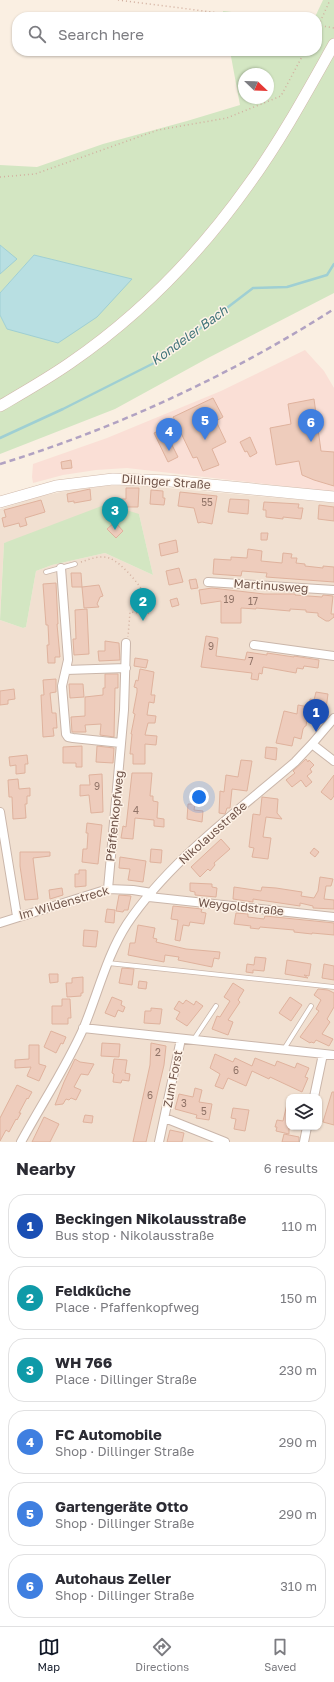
<!DOCTYPE html>
<meta charset="utf-8">
<style>
:root{--surface:#fff;--page:#f7f7f7;--text:#2b2b33;--muted:#7c7c81;--line:#e1e1e2;--accent:#111827}
body{margin:0;font-family:"Golos Text",sans-serif;background:var(--page);color:var(--text)}
.controls{position:absolute;right:12px;bottom:12px;display:grid;overflow:hidden;border-radius:8px;box-shadow:0 1px 3px #0004}
.controls button{width:36px;height:36px;display:grid;place-items:center;padding:0;border:0;border-bottom:1px solid var(--line);background:var(--surface);color:var(--text);font:20px sans-serif}
.compass{position:absolute;left:238px;top:68px;width:36px;height:36px;border-radius:50%;background:var(--surface);box-shadow:0 1px 3px #0004;rotate:113deg}
.you{position:absolute;left:199px;top:797px;width:14px;height:14px;margin:-10px;border:3px solid #fff;border-radius:50%;background:#1a73e8;box-shadow:0 0 0 6px #1a73e833}
.badge{display:grid;place-items:center;width:26px;height:26px;border-radius:50%;background:var(--accent);color:#fff;font-size:13px;font-weight:700}
.pin{position:absolute;translate:-50% -33px;filter:drop-shadow(0 1px 2px #0008)}
.pin::after{content:'';position:absolute;top:21px;width:14px;height:12px;background:inherit;clip-path:polygon(0 0,100% 0,50% 100%)}
.list{margin:0;padding:0;list-style:none}
h2{display:flex;justify-content:space-between;align-items:center;height:52px;margin:0;padding:0 16px;font-size:17px}
h2 small{font-size:13px;font-weight:400;color:var(--muted)}
.list li{display:grid;grid-template-columns:26px 1fr auto;gap:12px;align-items:center;box-sizing:border-box;height:64px;margin:0 8px 8px;padding:0 8px;border:1px solid var(--line);border-radius:16px}
.list b{display:block;font-size:15px;white-space:nowrap}
.list p{margin:0;font-size:13px;white-space:nowrap;color:var(--muted)}
.list em{font-size:13px;font-style:normal;color:var(--muted)}
.icon{flex:none;width:22px;height:22px;fill:none;stroke:currentColor;stroke-width:2;stroke-linecap:round;stroke-linejoin:round}
.map{position:relative;flex:none;width:334px;height:1142px;overflow:hidden}
.search{position:absolute;background:var(--surface);box-shadow:0 1px 3px #0004;left:12px;right:12px;top:12px;height:44px;display:flex;align-items:center;gap:10px;box-sizing:border-box;padding:0 14px;border-radius:16px;color:var(--muted);font-size:15px}
.sheet{height:484px;background:var(--surface)}
nav{display:flex;justify-content:space-around;align-items:center;box-sizing:border-box;height:56px;border-top:1px solid var(--line);background:var(--surface);font-size:11px;color:var(--muted)}
nav a{display:grid;justify-items:center;gap:2px}
nav .on{color:var(--accent)}
.map>svg:first-child{display:block}
.residential{fill:#f1e0d1;fill-rule:evenodd}
.commercial{fill:#fadfd6}
.green{fill:#d3e6c2;fill-rule:evenodd}
.water{fill:#b8dfe2;stroke:#9fcfd3}
.lines{fill:none;stroke-linecap:round;stroke-linejoin:round}
.stream{stroke:#9fcfd3;stroke-width:2.5}
.building{fill:#eeccbc;stroke:#dfb29d}
.lane-casing{stroke:#cab6aa;stroke-width:5.5}
.street-casing{stroke:#cab6aa;stroke-width:10}
.secondary-casing{stroke:#cfb8aa;stroke-width:12}
.path{stroke:#d2af9f;stroke-width:1.5;stroke-dasharray:1 3;stroke-linecap:butt}
.lane{stroke:#fff;stroke-width:4}
.street{stroke:#fff;stroke-width:8}
.secondary{stroke:#fff;stroke-width:11}
.rail{stroke:#b1a2c2;stroke-width:2.5;stroke-dasharray:6 4;stroke-linecap:butt}
.labels{text-anchor:middle;stroke-width:3;stroke-linejoin:round;paint-order:stroke}
.number-label{font-size:10px;fill:#907367}
.street-label{font-size:12px;fill:#70554b;stroke:#fef3e8}
.water-label{font-size:13px;font-style:italic;fill:#43767b;stroke:#fef3e8}
</style>
<div class="map">
<svg width="334" height="1142" viewBox="0 0 334 1142">
<rect width="100%" height="100%" fill="#faefe2"/>
<path class="residential" d="M134 485 334 503V1142H0V620L23 628 26 627 36 571 52 565 105 553 153 575 139 514 4 543 0 617V509L41 496 66 491 105 486ZM289 1097H319V1127H289Z"/>
<path class="commercial" d="M305 350 324 371 334 388V492L127 468 96 470 63 475 33 483 32 477 33 464 107 438 221 391Z"/>
<path class="green" d="M323 0H334V293L208 358 115 409 0 454V315L7 329 131 280 34 255 0 293V274L16 259 0 245V165L37 167 103 144 187 121 240 105 230 51H317V17H315ZM244 74H268V98H244Z
M223 11 277 17H224Z
M107 504 139 514 153 575 105 553 52 565 36 571 26 627 23 628 0 620 4 543Z"/>
<path class="water" d="M0 245 17 259 0 274Z
M34 255 132 279 97 317 58 343 7 329 0 315V293Z"/>
<g class="lines">
<path class="stream" d="M0 438 63 409 156 362 253 288 287 287 327 275 334 264"/>
</g>
<path class="building" d="M213 398 223 417 216 421 226 442 212 449 219 465 203 471 197 457 193 458 181 433 169 439 178 457 168 462 154 433 176 422 173 417Z
M314 399 321 451 334 452V486L314 480 302 475 299 461 276 465 270 428 291 424 288 404Z
M250 437 257 453 250 457 247 451 245 452 240 442Z
M71 460 72 468 62 469 61 462Z
M126 488H139L138 507H121V499H126Z
M90 489 91 500 74 503V501L68 502 67 494Z
M151 490 163 491V498H165L164 505 150 504Z
M180 492 217 496 212 524 202 522 198 523 194 508 178 506Z
M230 499 249 500 248 514 228 512Z
M41 500 45 512 25 518 27 525 20 527 19 523 4 527 2 518 6 517 4 510Z
M264 502 299 504 298 508H303L301 519 283 517V519L266 517V510H263Z
M319 505 334 507V521L318 519Z
M115 522 123 531 116 538 107 529Z
M261 533H268L267 540H261Z
M176 540 178 552 161 556 159 544Z
M248 549 262 551 261 561 282 563 283 553 292 554 291 558H297L296 563 305 564V566L323 568V566L334 567V582L266 577 267 573 242 571 241 576 213 574 214 559 231 560V557L247 558Z
M179 568 183 582 169 585 166 571Z
M71 573H81L82 587H72Z
M196 579 198 588 191 589 189 580Z
M56 583 58 624H57L60 657H55V663H48L47 645H49L48 625H46L43 584Z
M99 585 103 596 100 597 97 604 99 607 84 608 82 587Z
M212 588 264 594H295V595L322 597 323 595 333 596 331 614H334V617L329 621H326L318 616V613L306 612V610L290 609V611L256 608V609L241 608V623H221V601L201 604 199 590Z
M177 598 179 605 172 607 170 600Z
M87 609 89 654 74 655 73 639H76L75 610Z
M206 636 218 638 216 656 245 660 247 652 267 655V653L294 657V656L319 660 318 668 304 666 303 669 297 668 296 673 263 667 262 674 259 673 258 680 251 679 252 673 201 667Z
M105 641 119 643 120 660 99 661 98 651H105Z
M135 658 148 660 146 668 134 666Z
M140 669 154 672 151 695H155L154 703 149 702 147 715 156 716 155 723H148L145 735 157 736 156 745 145 744V764H133V754H130L132 734H131L135 714 133 713 137 692V688L134 687 136 680 138 681Z
M105 674H118V688H115L114 737 100 735 101 724 85 725 86 732H72L71 717 85 716V697L103 695V688H105Z
M56 679V692L50 693 52 713H56L57 728H53L54 736 43 737 41 695H44L43 680Z
M69 684H83L84 697 70 698Z
M14 689 15 699 8 700V704L0 705V691Z
M316 692 328 694 326 709 309 706 310 699 314 700Z
M298 705 309 707 306 726H305L303 729 301 739 294 737 292 746 276 743 284 711 297 714Z
M82 746V767H76V763H63V747Z
M97 746 114 748 113 763 96 762Z
M266 747 277 748 276 760 265 758Z
M27 755 28 764H25V773L16 774V765L10 766 9 757Z
M306 759 308 762 309 760 314 765 310 769 312 772 307 776 312 782 306 787 301 780 292 787 286 780 295 773 293 771Z
M241 760 252 761 247 791 232 789 230 808H227L225 814 219 813 220 791 224 792 226 775 238 777Z
M132 773H152L150 796H153V801L158 802 157 818 164 819V827L154 826V820L135 818 133 839 121 838 123 826 126 827Z
M102 774 103 812 91 813 89 795 80 796V785H90L89 775Z
M334 775V796L331 800 321 792Z
M18 779 19 789 30 788V796H27V804H25L26 818 13 819 12 797H9L8 780Z
M262 797 278 799 277 813 282 819 266 817 263 837 271 838 268 859 252 857 254 848 249 847 253 814 260 815Z
M188 804H195L194 810 203 811 202 822 187 819Z
M87 823 102 825 98 864 82 862 83 849H87L88 833H86Z
M221 839 230 849 214 863 215 865 210 871 208 869 200 877 191 867Z
M314 848 319 852 315 857 310 853Z
M151 849 162 850 161 863 150 862Z
M20 852H50V856L33 858 38 899 25 900 20 866Z
M120 857 146 861 143 882 128 880 130 869 119 868Z
M79 870H86V886L75 887V874H79Z
M320 877 333 879 331 886H326L324 899 334 900V909L313 908V906L300 903V906L253 899V902L233 899 234 887 261 891 262 887 276 888 302 892 301 896 314 898 318 891Z
M190 883 212 884V887L217 888 216 897 195 895V892L190 891Z
M62 888 63 895 50 899 49 890Z
M119 895 131 896 128 910H124L123 912 116 911Z
M173 906 202 909 201 912 206 913 204 924 190 922 189 926 183 925 180 941 175 940 178 920 171 919Z
M107 909 115 910 114 923 105 922Z
M236 913 248 914V917L264 919 265 916 334 923V935L312 933V934L294 932V930L260 927 259 929 250 928 251 926 234 924Z
M138 925 155 928 153 938 157 939 156 942 186 949 220 952 219 959 214 958 212 967 178 960 179 957 165 955 164 962 128 955 130 943H135Z
M84 930 98 931 96 947 83 946Z
M255 957 266 958 264 971 253 970V973L246 972 247 964 254 965Z
M287 960 311 964 309 976 304 975 308 978 285 974Z
M324 964 334 966V980L322 978Z
M122 968 134 969 132 985 119 983Z
M49 974H58V982L50 983Z
M83 977V993H81V996L67 997 66 983H72V978Z
M139 981 147 982 146 989 138 988Z
M233 983 244 990 238 1000 240 1002 228 1020 233 1022 228 1035 212 1029 217 1016 220 1017 230 1001 224 997Z
M318 989 328 990 334 993V1007L327 1019 330 1022 322 1034 333 1039 329 1046 316 1040 314 1043 311 1042 310 1043 300 1037 319 1011 316 1009 321 1000 314 995Z
M112 997 122 1001 121 1005 125 1007 123 1012 118 1010 115 1017 105 1013Z
M290 997 302 1005 291 1021 279 1013Z
M62 999H70L71 1018H68V1024H52V1006H62Z
M186 1000 194 1005 196 1001 203 1006 187 1026 176 1019 180 1012 174 1009 179 1001 183 1004Z
M151 1008 162 1009 160 1024 144 1023 145 1011H151Z
M51 1031 66 1037 63 1044 61 1043 56 1053 44 1047Z
M102 1043 120 1044 119 1057 101 1056Z
M151 1043 166 1046 164 1065 146 1142H133L150 1065Z
M29 1045H39V1064L46 1066 39 1081 27 1076 31 1067 15 1068V1060L29 1059Z
M215 1054 233 1062 235 1058 252 1066 255 1058 275 1066 277 1061 295 1068 297 1063 309 1068 305 1077 308 1078 302 1092 270 1077 269 1079 252 1071 246 1086 228 1078 223 1089 215 1086 220 1074 210 1068Z
M75 1059 80 1062 94 1064 88 1075 81 1074 74 1087 81 1090 76 1100 71 1098 69 1100 66 1099 63 1104 55 1105 64 1082Z
M114 1059 127 1060 125 1073 130 1074 129 1081 122 1080 121 1083 113 1082 114 1074 112 1073Z
M17 1085 32 1092 28 1099 27 1098 19 1113H21L17 1120 16 1119 9 1132 6 1130 0 1141V1118Z
M195 1088 202 1090 199 1102 212 1104 209 1120 196 1118 197 1115 175 1109 179 1094 193 1097Z
M332 1092H334V1125L323 1122Z
M287 1104 289 1105V1134L276 1131 277 1127H275L277 1120 283 1121Z
M233 1108 249 1110 245 1131 234 1129 236 1119 231 1118Z
M85 1115 93 1116 92 1123 83 1122Z
M44 1117 59 1124 50 1142H32Z
M170 1130 184 1133 182 1142H167Z
M284 1134 299 1137V1142H282Z"/>
<g class="lines">
<g class="lane-casing">
<path id="lane" d="M46 572 75 564
M108 963 334 987
M194 1039 216 1006
M284 1049 311 1006"/>
</g>
<g class="street-casing">
<path id="street" d="M61 568 68 660 62 686 66 734 68 737 73 738 121 743
M208 582 334 590
M254 645 334 656
M66 670 126 668
M312 744 334 761
M0 812 17 916
M108 889 124 710 126 643
M149 897 334 917
M0 923 108 889 133 890 152 893
M83 1028 334 1055
M314 1097 323 1054
M165 1118 225 1142
M21 1142C41 1105 67 1066 84 1027 98 993 107 955 127 924 169 861 238 811 295 762L312 744 334 718
M159 1142 181 1039
M304 1142 307 1127"/>
</g>
<g class="secondary-casing">
<path id="secondary" d="M0 406C24 392 47 379 70 363 140 315 200 253 249 184 281 140 307 92 334 44
M0 502 56 486 113 479 170 481 334 497"/>
</g>
<path class="path" d="M118 0 251 17
M317 25 334 28
M317 29 330 0
M0 177 35 174 158 130 227 118 281 96 305 51
M81 562C90 559 100 555 109 558 122 562 146 591 149 604 150 607 149 611 148 614L130 612 128 637"/>
<use href="#lane" class="lane"/>
<use href="#street" class="street"/>
<use href="#secondary" class="secondary"/>
<path class="rail" d="M0 464C117 428 231 375 334 309"/>
</g>
<g class="labels">
<g class="number-label">
<text x="207" y="506">55</text>
<text x="229" y="603">19</text>
<text x="253" y="605">17</text>
<text x="211" y="650">9</text>
<text x="251" y="665">7</text>
<text x="97" y="790">9</text>
<text x="136" y="814">4</text>
<text x="158" y="1056">2</text>
<text x="236" y="1074">6</text>
<text x="150" y="1099">6</text>
<text x="184" y="1107">3</text>
<text x="204" y="1115">5</text>
</g>
<g class="street-label">
<text transform="translate(166 482) rotate(4)" y="4">Dillinger Straße</text>
<text transform="translate(271 586) rotate(4)" y="4">Martinusweg</text>
<text transform="translate(115 816) rotate(-84)" y="4">Pfaffenkopfweg</text>
<text transform="translate(213 833) rotate(-42)" y="4">Nikolausstraße</text>
<text transform="translate(64 903) rotate(-16)" y="4">Im Wildenstreck</text>
<text transform="translate(241 907) rotate(6)" y="4">Weygoldstraße</text>
<text transform="translate(173 1079) rotate(-79)" y="4">Zum Forst</text>
</g>
<g class="water-label">
<text transform="translate(189 335) rotate(-36)" y="5">Kondeler Bach</text>
</g>
</g>
</svg>
<div class="controls">
<button><svg class="icon" aria-label="layers" viewBox="0 0 24 24"><path d="M12 4l9 5-9 5-9-5zM3 14l9 5 9-5"/></svg></button>
</div>
<svg class="compass" viewBox="-18 -18 36 36"><path d="M0-13l5 13h-10z" fill="#e53935"/><path d="M0 13l5-13h-10z" fill="#7c7c81"/></svg>
<div class="you"></div>
<div class="pin badge" style="left:316px;top:732px;background:#1a4fb4">1</div>
<div class="pin badge" style="left:143px;top:621px;background:#0f9aa8">2</div>
<div class="pin badge" style="left:115px;top:530px;background:#0f9aa8">3</div>
<div class="pin badge" style="left:169px;top:451px;background:#3f7fe0">4</div>
<div class="pin badge" style="left:205px;top:440px;background:#3f7fe0">5</div>
<div class="pin badge" style="left:311px;top:442px;background:#3f7fe0">6</div>
<div class="search"><svg class="icon" aria-label="search" viewBox="0 0 24 24"><circle cx="10" cy="10" r="6"/><path d="M15 15l6 6"/></svg>Search here</div>
</div>
<section class="sheet">
<h2>Nearby<small>6 results</small></h2>
<ul class="list">
<li><span class="badge" style="background:#1a4fb4">1</span><div><b>Beckingen Nikolausstraße</b><p>Bus stop · Nikolausstraße</p></div><em>110 m</em></li>
<li><span class="badge" style="background:#0f9aa8">2</span><div><b>Feldküche</b><p>Place · Pfaffenkopfweg</p></div><em>150 m</em></li>
<li><span class="badge" style="background:#0f9aa8">3</span><div><b>WH 766</b><p>Place · Dillinger Straße</p></div><em>230 m</em></li>
<li><span class="badge" style="background:#3f7fe0">4</span><div><b>FC Automobile</b><p>Shop · Dillinger Straße</p></div><em>290 m</em></li>
<li><span class="badge" style="background:#3f7fe0">5</span><div><b>Gartengeräte Otto</b><p>Shop · Dillinger Straße</p></div><em>290 m</em></li>
<li><span class="badge" style="background:#3f7fe0">6</span><div><b>Autohaus Zeller</b><p>Shop · Dillinger Straße</p></div><em>310 m</em></li>
</ul>
</section>
<nav>
<a class="on"><svg class="icon" aria-label="map" viewBox="0 0 24 24"><path d="M3 6l6-2 6 2 6-2v14l-6 2-6-2-6 2zM9 4v14M15 6v14"/></svg>Map</a>
<a><svg class="icon" aria-label="directions" viewBox="0 0 24 24"><path d="M12 3l9 9-9 9-9-9zM9 14v-3h6M13 9l2 2-2 2"/></svg>Directions</a>
<a><svg class="icon" aria-label="saved" viewBox="0 0 24 24"><path d="M7 4h10v16l-5-4-5 4z"/></svg>Saved</a>
</nav>
